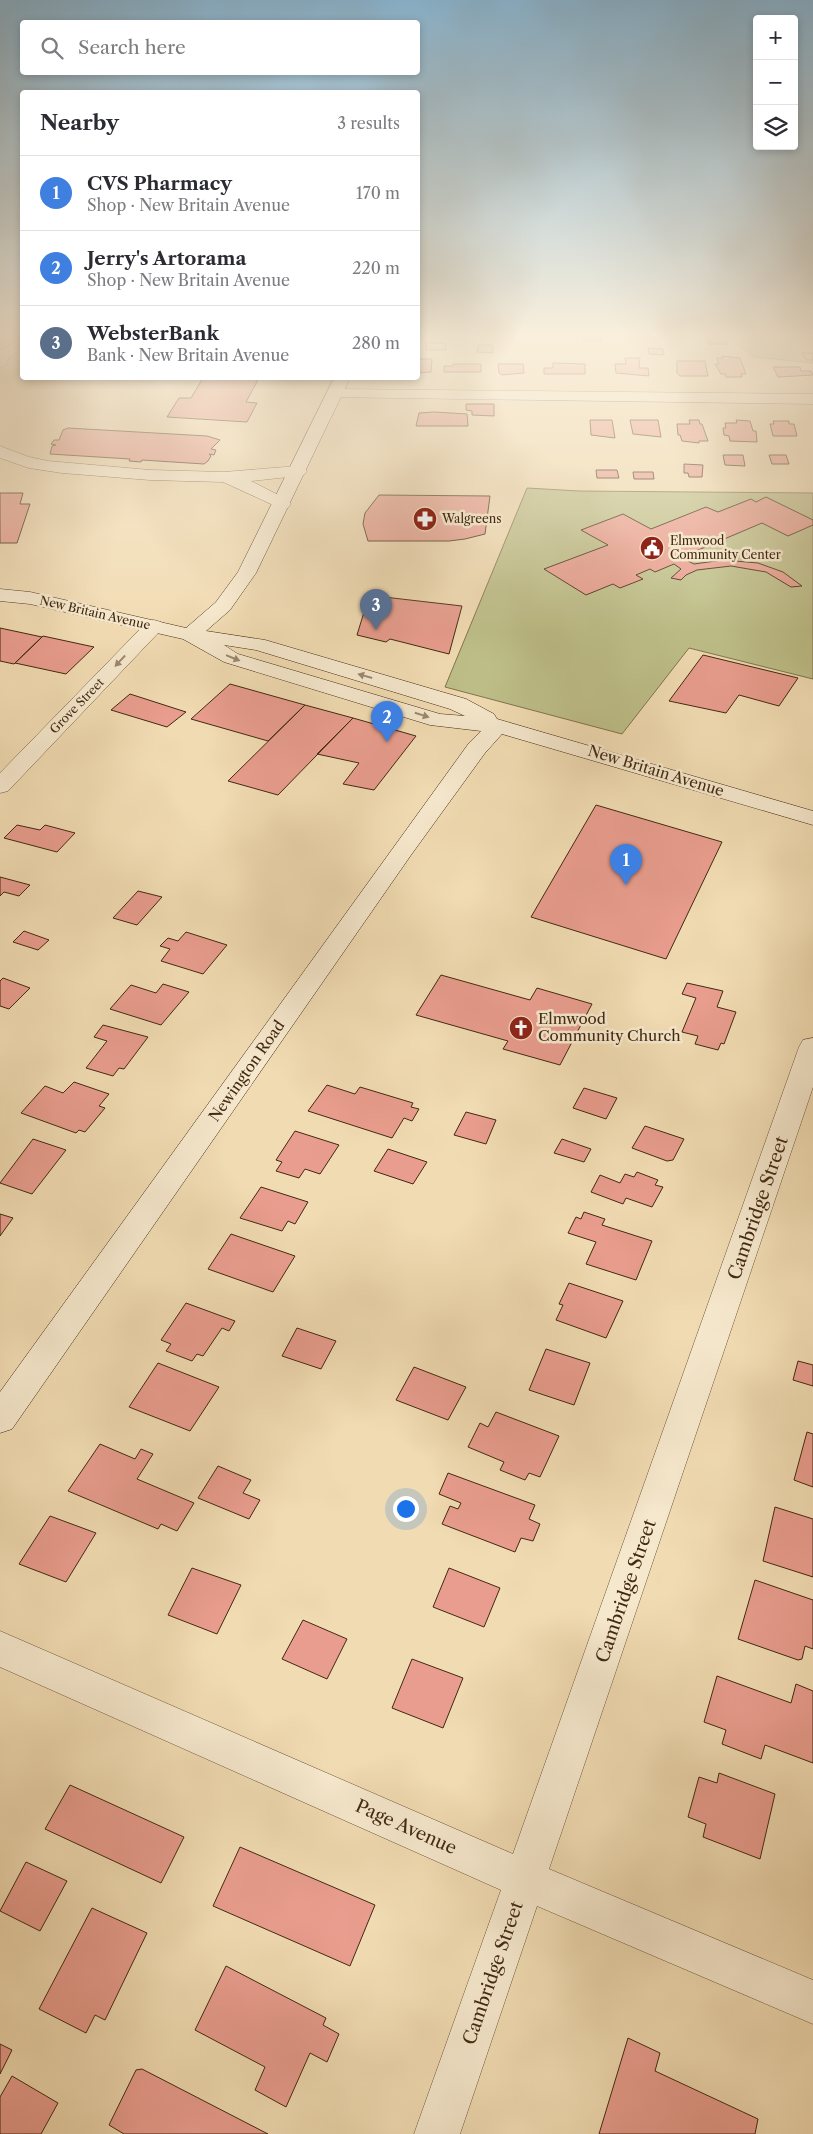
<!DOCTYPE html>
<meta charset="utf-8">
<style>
:root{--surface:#fff;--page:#f2f2f3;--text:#2b2b33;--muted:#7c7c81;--line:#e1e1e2;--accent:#d93025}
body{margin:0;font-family:"Libre Caslon Text",serif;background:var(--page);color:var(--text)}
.controls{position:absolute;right:15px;top:15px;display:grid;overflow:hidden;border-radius:5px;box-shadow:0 2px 8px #0003}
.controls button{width:45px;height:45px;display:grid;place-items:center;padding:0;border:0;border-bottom:1px solid var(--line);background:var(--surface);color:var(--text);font:25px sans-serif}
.you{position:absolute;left:405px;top:1508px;width:18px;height:18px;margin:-12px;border:4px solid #fff;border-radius:50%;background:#1a73e8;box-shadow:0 0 0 8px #1a73e833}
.badge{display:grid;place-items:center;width:32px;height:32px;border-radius:50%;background:var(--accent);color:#fff;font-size:16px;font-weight:700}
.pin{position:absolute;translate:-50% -41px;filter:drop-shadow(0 1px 2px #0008)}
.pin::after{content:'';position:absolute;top:26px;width:18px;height:15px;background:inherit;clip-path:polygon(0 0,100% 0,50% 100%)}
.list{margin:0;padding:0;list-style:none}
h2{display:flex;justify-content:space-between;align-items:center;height:65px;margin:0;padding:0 20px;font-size:21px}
h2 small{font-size:16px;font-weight:400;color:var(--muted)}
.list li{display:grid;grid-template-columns:32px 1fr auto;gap:15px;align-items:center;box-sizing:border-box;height:75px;padding:0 20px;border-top:1px solid var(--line)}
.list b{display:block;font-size:19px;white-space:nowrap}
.list p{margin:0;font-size:16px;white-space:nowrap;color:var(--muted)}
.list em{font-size:16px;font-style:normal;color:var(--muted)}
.icon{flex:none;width:28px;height:28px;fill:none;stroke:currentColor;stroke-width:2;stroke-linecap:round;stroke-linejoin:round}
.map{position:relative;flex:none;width:813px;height:2134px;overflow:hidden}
.search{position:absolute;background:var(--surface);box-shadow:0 2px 8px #0003;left:20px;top:20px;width:400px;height:55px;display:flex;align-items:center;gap:12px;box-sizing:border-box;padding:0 18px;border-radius:5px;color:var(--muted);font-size:19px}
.panel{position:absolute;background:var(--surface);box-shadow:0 2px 8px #0003;left:20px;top:90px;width:400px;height:290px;border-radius:5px}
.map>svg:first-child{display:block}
.green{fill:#bebf89;stroke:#80744d}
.building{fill:#e99d8e;stroke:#412911}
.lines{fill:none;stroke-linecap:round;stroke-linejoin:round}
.street-casing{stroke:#6d5639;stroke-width:1}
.secondary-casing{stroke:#412911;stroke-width:1}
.street{fill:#f6e8cd;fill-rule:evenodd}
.secondary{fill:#f6e8cd;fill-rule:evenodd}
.oneway{fill:#9c886f}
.labels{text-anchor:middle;stroke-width:5;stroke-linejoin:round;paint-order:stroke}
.far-poi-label{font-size:12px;fill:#412911;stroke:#f6e8cd;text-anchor:start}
.far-street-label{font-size:12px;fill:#412911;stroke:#f6e8cd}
.street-label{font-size:15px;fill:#412911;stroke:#f6e8cd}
.poi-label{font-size:15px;fill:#412911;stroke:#f6e8cd;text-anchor:start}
.near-street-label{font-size:18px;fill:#412911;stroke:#f6e8cd}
</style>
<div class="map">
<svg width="813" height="2134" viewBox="0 0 813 2134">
<rect width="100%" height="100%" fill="#f1dbb2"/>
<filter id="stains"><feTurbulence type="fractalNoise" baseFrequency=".004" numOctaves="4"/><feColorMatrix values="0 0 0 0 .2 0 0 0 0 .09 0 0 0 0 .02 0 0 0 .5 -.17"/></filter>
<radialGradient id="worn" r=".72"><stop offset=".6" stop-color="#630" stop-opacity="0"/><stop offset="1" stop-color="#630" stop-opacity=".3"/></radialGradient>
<path class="green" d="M722 333H813V363L754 357 737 344 731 336Z
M527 488 579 491 813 493V679L689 648 622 734 445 687Z"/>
<path class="building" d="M583 334H601L602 341H584Z
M706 338H725L728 344H708Z
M426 343H445L446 350H426Z
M478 345H493V353L477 352Z
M648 348 663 349 664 355 649 354Z
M802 353H813V360H806Z
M418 356H420V359H432L431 372 418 373Z
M722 356 740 358 746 374H741L742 377H726L725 374H721L715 364H719L717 358H723Z
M625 358H640L639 368H648L649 376 616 373 615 364H626Z
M677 361H705L708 376H680L677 373Z
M553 363 585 364V374H544V368H553Z
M453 364H481V372H444V366H453Z
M498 364H523L524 373 502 375 499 373Z
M773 367H800L801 371H811L813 375 778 377Z
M203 378H259L246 402 257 403 247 422 167 417 179 398H191Z
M466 404H494V416L472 415V411L466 410Z
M434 412 467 414 468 426H416L419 413Z
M590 420H612L615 438 591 435Z
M630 420H658L661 437 633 434Z
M689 420H699L700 424H702L708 441H699V443L682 441 680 435H678L677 424H690Z
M736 420 750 421 753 431H756L757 442 730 441 729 436 724 435 723 428H726L725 423H737Z
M773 421H789V424H794L797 436H773L770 424H774Z
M68 428 207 436 220 440 211 449 216 450 214 455 209 454 211 456 208 461 204 464 142 460 141 462 129 461 130 459 50 454 52 446 56 445 51 444 54 440H59L63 430Z
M723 455H743L745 466 725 465Z
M769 455H786L789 464H772Z
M684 464 703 465 702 477H689L688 473H684Z
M596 470H617L619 478H597Z
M633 472H653L654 479H634Z
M0 493H23L20 504H30L17 543H0Z
M379 495 490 496 485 534 465 539 449 541H368L363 524 365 513Z
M766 497 813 520V525L788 536 762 523 696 551 701 554 686 560 694 564 723 560 758 563 783 572 802 586 791 587 766 572 731 566 697 570 686 575 681 580 671 578 681 569 674 564 655 572 650 569 636 575 643 579 620 588 613 584 586 595 544 569 608 545 581 530 623 514 651 529 706 507 718 512 751 499 756 502Z
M384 597 462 606 449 654 390 639 386 642 357 635 368 599 383 600Z
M0 628 42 637 14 664 0 661Z
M43 636 94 647 66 674 15 663Z
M703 655 798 678 779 706 739 695 726 713 669 701Z
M230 684 305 705 268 741 191 719Z
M130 694 186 712 167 727 111 710Z
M305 705 353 718 278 795 228 781Z
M353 718 416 736 374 790 343 784 359 763 317 754Z
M596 805 722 842 666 959 531 917Z
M17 825 40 830 45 825 75 833 57 852 4 838Z
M0 877 30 885 19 896 4 892 0 896Z
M138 891 162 897 137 925 113 918Z
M24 931 49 940 38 950 13 942Z
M186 932 227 945 203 974 161 961 170 949 160 946 168 938 178 941Z
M441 975 530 1000 537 988 592 1004 560 1065 503 1049 508 1041 416 1015Z
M3 978 30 988 9 1009 0 1006V981Z
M687 983 723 991 717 1007 736 1012 724 1044 721 1043 718 1050 695 1044 698 1036 682 1032 696 998 682 994Z
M163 984 189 992 161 1025 110 1009 131 985 156 993Z
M103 1025 148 1037 124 1069 119 1068 113 1076 86 1068 107 1041 94 1037Z
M74 1082 109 1094 99 1106 105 1108 85 1132 79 1130 76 1133 21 1113 45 1086 63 1093Z
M327 1085 355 1094 360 1087 413 1103 411 1107 419 1109 412 1121 404 1118 392 1138 308 1111Z
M584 1088 617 1098 606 1119 573 1108Z
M466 1112 496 1120 486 1144 454 1135Z
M645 1126 684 1139 673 1160 667 1161 632 1148Z
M295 1131 339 1145 320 1174 305 1169 299 1178 276 1171 282 1162 276 1160Z
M33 1139 66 1150 32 1194 0 1183Z
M562 1139 591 1149 584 1162 554 1153Z
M388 1149 427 1162 413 1184 374 1171Z
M637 1172 658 1180 655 1185 663 1187 652 1207 626 1198 623 1204 591 1192 600 1175 620 1183 625 1174 634 1177Z
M261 1187 308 1202 295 1224 288 1221 282 1231 240 1218Z
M584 1212 605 1219 602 1225 652 1241 636 1280 586 1264 596 1242 568 1233 576 1217 581 1219Z
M0 1214 13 1218 0 1236Z
M231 1234 295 1256 273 1292 208 1269Z
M569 1283 623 1301 606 1338 556 1320 563 1305 559 1304Z
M186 1303 235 1321 229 1331 222 1328 203 1356 197 1354 192 1361 166 1351 171 1344 161 1340Z
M297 1328 336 1341 321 1369 282 1356Z
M546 1349 590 1363 574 1405 529 1390Z
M798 1361 813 1365V1386L793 1380Z
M158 1363 219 1387 190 1431 129 1407Z
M414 1367 466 1387 448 1420 396 1400Z
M496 1412 559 1436 540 1477 529 1473 525 1480 500 1470 504 1462 468 1447 480 1423 488 1427Z
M807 1432 813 1434V1487L794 1480Z
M100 1444 135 1459 141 1449 153 1454 137 1479 194 1503 177 1531 161 1524 158 1529 68 1491Z
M218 1466 251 1480 243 1493 260 1500 249 1519 198 1498Z
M448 1473 535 1505 529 1519 540 1524 533 1541 521 1538 515 1552 442 1524 450 1506 458 1509 461 1503 439 1494Z
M775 1507 813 1519V1577L763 1561Z
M50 1516 96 1533 66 1582 19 1564Z
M192 1568 241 1585 217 1634 168 1615Z
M449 1568 500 1588 484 1627 433 1607Z
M755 1580 813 1600V1649L805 1646 802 1659 798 1660 738 1639Z
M303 1620 347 1639 327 1679 282 1659Z
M412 1659 463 1678 443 1728 392 1708Z
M717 1676 791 1703 796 1684 813 1691V1763L765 1745 761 1759 722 1744 726 1730 704 1722Z
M719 1773 775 1794 760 1859 703 1837 706 1824 688 1817 699 1777 717 1783Z
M70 1785 184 1837 161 1883 45 1829Z
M240 1847 375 1905 350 1966 213 1906Z
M26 1862 67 1881 40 1931 0 1911Z
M92 1908 147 1933 105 2020 95 2015 86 2033 39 2009Z
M226 1966 326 2018 323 2025 339 2034 327 2062 310 2053 286 2107 255 2090 265 2067 195 2030Z
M628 2038 660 2053 655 2071 758 2119 755 2134H599Z
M0 2044 12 2050 0 2074Z
M142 2069 268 2134H124L109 2125 136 2070Z
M12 2076 58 2103 41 2134H0V2097Z"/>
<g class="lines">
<g class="street-casing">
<path id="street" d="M22 339V350L9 357 5 366 0 368V350Z
M334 389 813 394V404L328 397 326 394 328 391Z
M0 446 29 457 48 461 150 470 224 472 298 466 304 467 307 471 304 475 298 476 251 481 288 500 291 504 288 508 282 509 223 482 150 480 62 473 29 468 0 458Z
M154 620 161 622 164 626 161 630 8 791 0 793V773L147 622Z
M813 1038V1087L549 1869 813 1980V2024L537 1906 460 2134H414L501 1890 0 1667V1631L513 1854 799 1047 803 1040Z"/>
</g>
<g class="secondary-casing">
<path id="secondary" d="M334 378H350L256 573 230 610 206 631 265 640 466 699 494 714 497 719 813 811V825L502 734 485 753 411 855 12 1429 0 1433V1392L469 743 481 731 430 725 224 662 183 639 30 604 0 601V589L30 592 186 628 216 602 238 572ZM224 645 256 650 450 709 465 716 440 714 238 654Z"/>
</g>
<use href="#street" class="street"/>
<use href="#secondary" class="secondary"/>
</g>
<defs><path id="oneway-solid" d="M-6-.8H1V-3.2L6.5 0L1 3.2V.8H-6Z" transform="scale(1.25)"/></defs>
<g class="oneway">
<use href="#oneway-solid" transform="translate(233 658) rotate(22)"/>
<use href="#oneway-solid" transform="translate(120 661) rotate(133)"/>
<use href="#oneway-solid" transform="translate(365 676) rotate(-164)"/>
<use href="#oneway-solid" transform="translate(422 715) rotate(17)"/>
</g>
<linearGradient id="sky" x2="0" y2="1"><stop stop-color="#89b6d3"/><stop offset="0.53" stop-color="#f9efdc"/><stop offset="1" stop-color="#f9efdc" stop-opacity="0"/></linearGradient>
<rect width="813" height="632" fill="url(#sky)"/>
<defs>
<g id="pharmacy-disc" transform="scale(1.25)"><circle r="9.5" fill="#8f2418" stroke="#f6e8cd"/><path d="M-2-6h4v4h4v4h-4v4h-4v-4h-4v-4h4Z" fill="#fff"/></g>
<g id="civic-disc" transform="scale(1.25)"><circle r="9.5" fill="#8f2418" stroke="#f6e8cd"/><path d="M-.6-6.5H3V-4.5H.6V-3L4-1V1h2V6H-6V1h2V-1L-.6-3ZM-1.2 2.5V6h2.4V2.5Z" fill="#fff"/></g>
<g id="church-disc" transform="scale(1.25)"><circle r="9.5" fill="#8f2418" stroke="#f6e8cd"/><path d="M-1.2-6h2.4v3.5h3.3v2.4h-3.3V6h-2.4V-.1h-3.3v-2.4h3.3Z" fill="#fff"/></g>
</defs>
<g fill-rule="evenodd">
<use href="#pharmacy-disc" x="425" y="519"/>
<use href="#civic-disc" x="652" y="548"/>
<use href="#church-disc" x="521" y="1028"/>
</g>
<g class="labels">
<g class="far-poi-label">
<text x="442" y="523">Walgreens</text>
<text x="670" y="545">Elmwood<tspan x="670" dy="14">Community Center</tspan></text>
</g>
<g class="far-street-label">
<text transform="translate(95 613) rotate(13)" y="4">New Britain Avenue</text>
<text transform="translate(77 706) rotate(-46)" y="4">Grove Street</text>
</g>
<g class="street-label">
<text transform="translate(656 771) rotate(17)" y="5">New Britain Avenue</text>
<text transform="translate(247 1071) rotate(-55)" y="5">Newington Road</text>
</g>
<g class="poi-label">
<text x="538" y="1024">Elmwood<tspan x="538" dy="17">Community Church</tspan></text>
</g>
<g class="near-street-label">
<text transform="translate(758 1208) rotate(-71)" y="6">Cambridge Street</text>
<text transform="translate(626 1591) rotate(-71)" y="6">Cambridge Street</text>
<text transform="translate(406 1827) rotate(24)" y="6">Page Avenue</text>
<text transform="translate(493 1973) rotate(-71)" y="6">Cambridge Street</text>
</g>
</g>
<rect width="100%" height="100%" filter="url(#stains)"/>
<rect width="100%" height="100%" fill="url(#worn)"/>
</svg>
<div class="controls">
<button>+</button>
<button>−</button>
<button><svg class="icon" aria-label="layers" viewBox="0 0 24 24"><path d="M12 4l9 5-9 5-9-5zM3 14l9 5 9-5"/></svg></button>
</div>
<div class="you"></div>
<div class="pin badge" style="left:626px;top:885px;background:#3f7fe0">1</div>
<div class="pin badge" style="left:387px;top:742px;background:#3f7fe0">2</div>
<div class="pin badge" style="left:376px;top:630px;background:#5c6f8a">3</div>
<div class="search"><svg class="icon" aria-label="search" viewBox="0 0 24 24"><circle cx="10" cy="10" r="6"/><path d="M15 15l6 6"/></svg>Search here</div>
<section class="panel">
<h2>Nearby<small>3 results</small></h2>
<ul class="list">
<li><span class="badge" style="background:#3f7fe0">1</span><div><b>CVS Pharmacy</b><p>Shop · New Britain Avenue</p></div><em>170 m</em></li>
<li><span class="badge" style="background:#3f7fe0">2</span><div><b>Jerry's Artorama</b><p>Shop · New Britain Avenue</p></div><em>220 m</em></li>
<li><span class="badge" style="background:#5c6f8a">3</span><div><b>WebsterBank</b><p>Bank · New Britain Avenue</p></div><em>280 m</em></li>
</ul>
</section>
</div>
